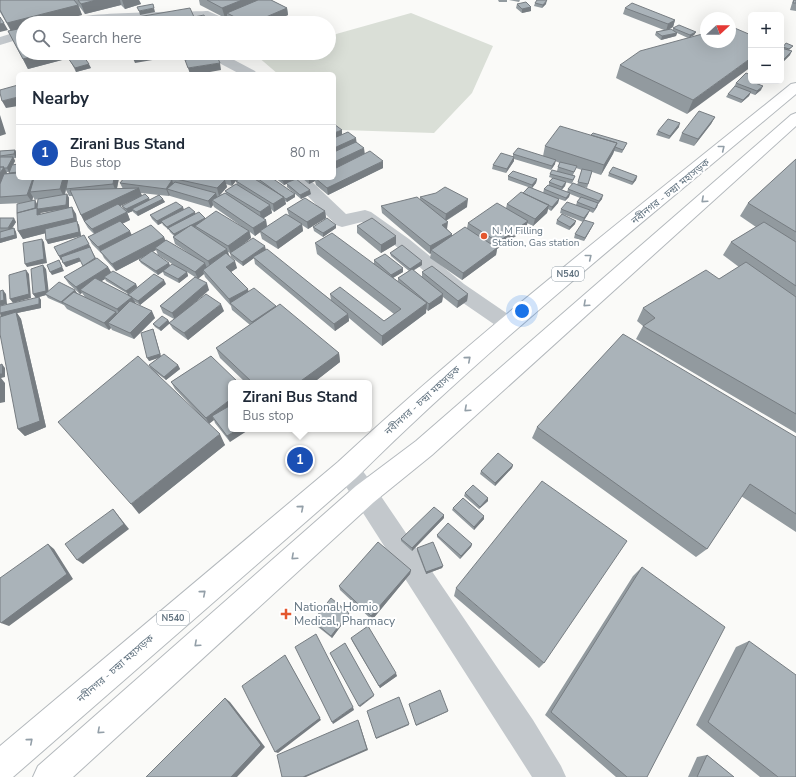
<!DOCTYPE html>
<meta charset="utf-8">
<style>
:root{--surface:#fff;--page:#f6f6f7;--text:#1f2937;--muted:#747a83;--line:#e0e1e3;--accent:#d93025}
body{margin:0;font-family:"Nunito Sans","Noto Sans Bengali",sans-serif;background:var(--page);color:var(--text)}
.controls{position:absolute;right:12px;top:12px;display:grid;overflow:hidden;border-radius:6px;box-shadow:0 4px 16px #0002}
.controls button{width:36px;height:36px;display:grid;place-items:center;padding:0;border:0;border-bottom:1px solid var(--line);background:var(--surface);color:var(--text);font:20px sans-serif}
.compass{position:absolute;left:700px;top:12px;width:36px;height:36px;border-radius:50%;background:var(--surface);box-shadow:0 4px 16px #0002;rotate:69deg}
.you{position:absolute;left:522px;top:311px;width:14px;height:14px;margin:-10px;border:3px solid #fff;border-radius:50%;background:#1a73e8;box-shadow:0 0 0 6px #1a73e833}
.badge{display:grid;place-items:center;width:26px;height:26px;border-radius:50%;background:var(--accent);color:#fff;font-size:13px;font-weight:700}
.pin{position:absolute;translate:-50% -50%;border:2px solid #fff;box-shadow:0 1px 4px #0006}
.popup{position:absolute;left:228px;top:380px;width:144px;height:52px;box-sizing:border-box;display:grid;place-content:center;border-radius:6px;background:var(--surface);filter:drop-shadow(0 1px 3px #0005);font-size:13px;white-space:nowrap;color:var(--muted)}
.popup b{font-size:15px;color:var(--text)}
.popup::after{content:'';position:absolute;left:50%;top:100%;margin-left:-8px;border:8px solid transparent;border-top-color:var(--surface)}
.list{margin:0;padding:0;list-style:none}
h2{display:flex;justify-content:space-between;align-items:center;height:52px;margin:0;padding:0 16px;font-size:17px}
h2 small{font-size:13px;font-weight:400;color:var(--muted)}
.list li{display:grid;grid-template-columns:26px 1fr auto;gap:12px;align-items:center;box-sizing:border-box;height:56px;padding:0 16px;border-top:1px solid var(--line)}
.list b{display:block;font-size:15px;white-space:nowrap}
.list p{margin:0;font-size:13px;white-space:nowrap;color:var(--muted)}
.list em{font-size:13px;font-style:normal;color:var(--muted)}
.icon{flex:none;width:22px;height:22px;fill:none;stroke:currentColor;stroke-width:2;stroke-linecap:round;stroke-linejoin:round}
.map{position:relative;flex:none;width:796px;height:777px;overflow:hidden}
.search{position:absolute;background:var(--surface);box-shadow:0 4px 16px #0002;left:16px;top:16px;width:320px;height:44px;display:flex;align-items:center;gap:10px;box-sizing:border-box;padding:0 14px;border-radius:22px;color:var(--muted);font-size:15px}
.panel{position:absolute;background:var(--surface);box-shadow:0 4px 16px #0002;left:16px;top:72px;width:320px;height:108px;border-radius:6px}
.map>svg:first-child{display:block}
.green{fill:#dadfd7}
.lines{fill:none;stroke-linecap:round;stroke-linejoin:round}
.trunk-casing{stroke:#b4b9bd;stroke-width:2}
.minor{fill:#c3c8cc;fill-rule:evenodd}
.trunk{fill:#fff;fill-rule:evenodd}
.wall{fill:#929a9f;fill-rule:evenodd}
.shaded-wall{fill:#777d82}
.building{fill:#aab3b9;stroke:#777d82}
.oneway{stroke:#939fa8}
.poi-dot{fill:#e4572e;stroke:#fff;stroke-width:1.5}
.labels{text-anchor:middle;stroke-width:4;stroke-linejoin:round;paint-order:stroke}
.shield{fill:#fff;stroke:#939fa8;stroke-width:1}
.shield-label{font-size:9px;font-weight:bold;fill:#657683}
.street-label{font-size:10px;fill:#657683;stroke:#fff}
.poi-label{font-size:10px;fill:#657683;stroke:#fff;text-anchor:start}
.near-poi-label{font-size:12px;fill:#657683;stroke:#fff;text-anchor:start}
</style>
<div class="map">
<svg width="796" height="777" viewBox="0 0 796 777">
<rect width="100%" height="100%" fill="#fafaf8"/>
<path class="green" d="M411 13 493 46 472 93 434 133 342 130 334 123V74H278L257 56 266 53H329V36Z"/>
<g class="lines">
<g class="trunk-casing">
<path id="trunk" d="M796 83V94C647 219 494 341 356 478L13 777H0V746L338 462C482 328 638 208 791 84Z
M796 113V126L432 455 374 502 73 777H33L38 766 356 486 416 441 791 115Z"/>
</g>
<path class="minor" d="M208 11 228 20 230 23H214L206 19 59 23C67 11 187 12 208 11Z
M23 30V38L0 45V37Z
M204 53H221L255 71 257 74H240L206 56Z
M290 178H308L346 214 365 210 371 212 409 239 464 284 515 319 518 324 515 329 508 332 501 329 450 294 397 247 362 222 342 227 336 225Z
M347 459 356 462 374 486 533 720 561 766 566 777H532L356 502 335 470 338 462Z"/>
<use href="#trunk" class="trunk"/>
</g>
<path class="wall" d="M0 0H139L141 4 125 9 121 5 85 14 79 6 82 15 23 23 70 57 91 68 76 72 69 58 28 69 8 31H11L0 12Z
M199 0H271L287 8 288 15 270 23H234L228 20 227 17 225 18 200 5Z
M498 0H507V2H499Z
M509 0H520L519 2Z
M793 0H796V11L790 10Z
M535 3 546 4 542 8 534 6Z
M517 4 531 7V11L522 13 516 8Z
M625 8 675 20 673 27 669 29 673 30V28L696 32 694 35 690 37 730 42 687 114 616 78 620 65 688 38 677 33 676 36 661 40 655 35 656 32 664 30 623 14Z
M793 46 789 50 790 55 784 61 782 65 781 66V48H782L783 47Z
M753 81 752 82 761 90 755 95 750 93 749 96 741 103 726 97 728 94 735 87H734L736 83Z
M715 117 711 124 694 146 679 141 682 133Z
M679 127 669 139 656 135 658 131Z
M342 135 356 142 364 154 383 168 328 195 316 185 315 181 309 184 302 178H334Z
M591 135 627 143 622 153 614 151 613 154 601 175 592 172 587 188 579 186 602 199 598 204 597 207 593 213 589 211 588 214 583 222 560 213 561 209 576 205 577 202 580 198 570 194 569 197 565 201 559 199 558 203 551 211 548 209 547 213 533 226 527 223 526 229 497 249 496 255 462 280 430 258 431 253 430 254 382 213 381 206 420 200V197L467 207 446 221 447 229 452 234V236L467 228 468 223 506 208 507 204 523 193 528 187 508 180V176L537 179 536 183 532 188 543 193 544 189 549 185V182L552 178 549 177 550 174 557 171 558 167 560 163 555 161V164L551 170 514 159V161L506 173 492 169 493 165 513 157V154L543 156 545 146ZM576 168 582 170 577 185 568 189 567 192 562 190 565 186 566 182H565L572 184 575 176 573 175Z
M15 150 17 154 16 158H14L15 161 13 165 18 178H119L117 189H123L120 183 124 178H238L232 186 226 184 227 187 220 195 226 193 225 191 237 185 236 181 257 180V178L295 194V197L287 202 285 201 286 204 274 212 271 209 272 213 263 218 266 220 267 227 289 216 287 209 325 211 326 218 308 229 302 225 303 231 278 249 262 239 260 232 255 236 250 232 251 238 241 246 266 250 331 300 330 294 384 321 394 314 317 254 315 243 374 264V260L403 272 393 278 398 281V278L409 271 391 256 390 253 422 265 413 271 422 277V272L468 294 467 301 457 308 443 297 442 302 428 311 426 309V313L382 346 349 318V321L335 331 255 264 254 258 243 266 231 257 230 253 228 252 229 255 237 268 231 272 248 289V291L276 307 339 353 340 362 313 383H246L220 358 216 348 250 325 232 310 231 306 205 277 204 274 198 278 209 290 192 305 224 311 188 340 173 329 169 323 174 319 163 313 160 306 195 277 187 272 188 276 179 283 164 275 163 272 158 275 141 263 139 260 145 256 116 271 104 258 102 254 92 244 88 237 94 234 88 228 85 223 81 215 73 196H69L66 190 65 195 67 194 69 198V207L76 214 77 222 79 225 81 236 48 244 45 233 23 239 18 231 24 203 0 204V151ZM11 169 9 173H7L6 172H9ZM141 193 159 195 150 200 149 198 122 206 124 210 120 206 142 196ZM159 195 169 196 170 195V196L211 208 213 205 214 207 241 226 205 219V218L184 210 183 207 150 215 152 219 158 225 162 223 163 225 169 230 170 232 174 236 173 237 175 244 190 254 165 240 164 237 132 235 122 224 130 220 127 212 128 213 133 211V212L138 216 165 202ZM33 197 35 200 38 199 37 204 35 200 32 201ZM56 210 41 214 40 213ZM156 250 158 255 177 267 170 266 169 263 152 252Z
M796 159V433L636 339 643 326 637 321 643 308 719 279 739 267 723 255 731 242 756 227 740 216 748 203Z
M609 173 637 176 636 180 632 185 608 176Z
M275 178H295V179L311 194 301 199 287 187V184L284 185Z
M0 218 16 222 12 228H14L16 232 17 238 0 243Z
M557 220 575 224 569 230 556 224Z
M336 225V228L323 237 314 231 313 227Z
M357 226 396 244 381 253 357 233Z
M592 227 584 241 574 238 575 234Z
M90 248 96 258 108 267 111 272 136 284 137 287 166 284 140 305 135 302 136 304 155 318 134 339 112 330 111 328 109 330 67 309 64 305 48 298 46 295 39 297 41 300V308L17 313 21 319 46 427 25 436 18 429 0 317 36 298 33 294 46 269 48 291 75 290 77 293 85 297 82 293 80 294 69 284 64 277 83 266 81 261 66 267 62 259 61 260 59 256 91 248ZM105 279 106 281 128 294V295L101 281Z
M168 320 170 323 161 331 155 327 153 324Z
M153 329 154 332 161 356 178 365 180 369 166 380 151 369 149 365 158 358 149 361Z
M211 356 230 442 215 423 214 420 209 423 225 445 139 514 200 415 175 389 171 382Z
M537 427 796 437V532L741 496 707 549 696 557 532 438Z
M513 465 512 468 495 486 480 474 481 471Z
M465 493 488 498V501L479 509 464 496Z
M453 508 484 519 474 530 452 510Z
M444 518 412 551 401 541V539Z
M437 535 472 544 471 547 460 559 437 537Z
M417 548 443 566 442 568 426 574 417 551Z
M642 567 647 777H616L545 715 633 576Z
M411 570 410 574 372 620 340 590 339 586Z
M456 588 544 663 539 668 454 596Z
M349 615 332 638 313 623V621Z
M351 638 397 676 380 688 352 641Z
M749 641 796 777H760L696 725 736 647Z
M707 755 734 777H688L697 757Z"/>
<path class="shaded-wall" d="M96 0H120L121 5 85 14 81 4Z
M122 0H139L141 4 125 9Z
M242 0H262L227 13V17L225 18 222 8Z
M547 0 546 4 542 8 543 5Z
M78 5 82 15 52 23H23V30L12 33 7 23Z
M531 7V11L522 13V9Z
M154 8 155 12 140 15 139 11Z
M287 8 288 15 270 23H252Z
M675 20 673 27 666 31 668 24Z
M4 23 8 30 0 32V24Z
M696 32 694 35 689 38 690 35Z
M677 33 676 36 661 40 662 36Z
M792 51 790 55 782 63 784 59Z
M44 53H68L70 58 28 69 23 59Z
M148 53H162L164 58 135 63 132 56Z
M751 58V67L687 114 693 100Z
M220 63 221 70 199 74H190L188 68Z
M89 64 91 68 76 72 75 68Z
M763 86 761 90 755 95 757 91Z
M751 92 749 96 741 103 743 100Z
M18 97V106L6 108 2 101Z
M0 115 6 134 0 136Z
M715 117 711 124 694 146 698 139Z
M680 123 679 127 669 139 670 136Z
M342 130V137L334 141V133Z
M356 138 357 146 334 156V148Z
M617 143 613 154 601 175 604 165Z
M364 148 365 155 334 170V162Z
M15 150 17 154 16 158 14 154Z
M13 157 15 161 9 172 7 168Z
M514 157V161L506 173 507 169Z
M556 160 555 164 551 170 552 166Z
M383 161V168L328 195 327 188Z
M4 167 8 175 0 189V173Z
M637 176 636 180 632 185 633 182Z
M33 178H39L30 192 33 197 32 202 27 195Z
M63 178H68V179L64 197 60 189Z
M114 178H119L116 192 113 184Z
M230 178H238L232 186Z
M290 178H295V179L284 185 283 181Z
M313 178H315V181L309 184V180Z
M537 179 536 183 532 188V185Z
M172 180 174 187 167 189 170 195 169 196 166 189Z
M225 180 227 187 219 196 217 188Z
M566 182 565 186 561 190 562 187Z
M139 188 142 196 86 222 84 221 85 223 81 215Z
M310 190 311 194 301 199 300 195Z
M216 193 218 200H212L213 205 211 208 208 201Z
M570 193 569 197 565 201 566 198Z
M67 194 69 198V208L40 213 42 215 20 217 35 200 37 204Z
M295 194V197L287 202 286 199Z
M603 195 602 199 598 204 597 207 593 213 599 201Z
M284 197 286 204 274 212 273 204Z
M149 198 150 202 132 209 133 211 128 213 126 209Z
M163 199 165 202 138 216 136 212Z
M468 199 467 207 445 221 446 214Z
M559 199 558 203 551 211 552 207Z
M270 205 272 213 261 220 260 212Z
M549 205 547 213 533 226 535 219Z
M72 207 76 214 77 222 79 225 81 236 48 244 46 240 78 225 23 239 18 231Z
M183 207 184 211 161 221 162 223 158 225 157 221Z
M590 210 588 214 583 222 584 218Z
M325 211 326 218 308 229 307 222Z
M127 212 130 220 96 236 92 229Z
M195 212 196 216 168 228V230L167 227Z
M14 218 16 222 10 232 8 228Z
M205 218 206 221 195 226 196 227 175 237 174 234Z
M266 220 267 227 255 236 253 228Z
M528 221 526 229 497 249 496 255 462 280 463 273 497 248 498 242Z
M576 221 575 224 569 230 570 227Z
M448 222 447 229 441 233 442 225Z
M594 223 592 227 584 241 585 238Z
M302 224 303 231 278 249 276 242Z
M336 225V228L323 237V233Z
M14 228 16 232 17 238 0 243V239Z
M130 231 133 238 100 251 102 254 98 247Z
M249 231 251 238 231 254 228 246Z
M452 234V241L431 250V253L430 254V246Z
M396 236V244L381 253V245Z
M164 237 167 244 155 248 156 250 116 271 112 264Z
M42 239 44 242 47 263 27 267 25 264Z
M89 244 91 248 61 260 59 256Z
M265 246 266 250 253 257 254 258 243 266 242 262Z
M227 249 229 256 211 269 208 261Z
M79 258 81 261 66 267 63 263Z
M59 260 64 271 52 275 50 272Z
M235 261 237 268 228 274 226 267Z
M422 261V265L410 272V269Z
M169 263 170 266 158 275 156 271Z
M205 263 208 271 203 270 204 274 198 279 195 272Z
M43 265 46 269 49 294H45L46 295 39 297 41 300V308L17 313 21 319 46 427 25 436 18 429 0 313 36 298 33 294Z
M108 267 112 274 104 277 105 279 84 292 80 290 82 293 80 294 76 287Z
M403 268V272L391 279V275Z
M26 270 29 274 31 298 13 303 10 299Z
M187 272 188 276 179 283 178 279Z
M164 280 166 284 140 305 138 301Z
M207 283 209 290 175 320 172 313Z
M136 284 137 287 128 294 126 291Z
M248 289 250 297 230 303 229 299Z
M3 290 6 294 7 304 0 306V301Z
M75 290 77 294 62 302 64 305 61 302Z
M443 294 442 302 428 311 429 304Z
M468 294 467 301 457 308 458 301Z
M132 297 136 304 121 317 117 309Z
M427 303 426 313 382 346V336Z
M221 304 224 311 188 340 184 333Z
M276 306 277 313 254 329 252 322Z
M152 311 155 318 134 339 130 333Z
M116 312 120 319 108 323 111 328 109 330 104 323Z
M348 314 349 321 335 331 334 324Z
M168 320 170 323 161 331 159 328Z
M153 329 154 332 161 357 149 361 147 358Z
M339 353 340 362 313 383H298Z
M2 364 5 368V377L1 378 5 383V402L0 403V374Z
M178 365 180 369 166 380 164 377Z
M231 399V408L212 416 214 420 209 424 206 418Z
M238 429H250L230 442 227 436Z
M220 434 225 445 139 514 131 504Z
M513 465 512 468 495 486V483Z
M488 498V501L479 509 480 507Z
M113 509 129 529 83 564 77 560Z
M444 515V518L412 551V548Z
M484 516V519L474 530V527Z
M48 544 54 549 73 579 9 626 1 623Z
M472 544 471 547 460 559 461 556Z
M443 566 442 568 426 574V572Z
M411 570 410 574 372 620 371 616Z
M349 613V615L332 638 331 636Z
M285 655 321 720 278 753 275 752Z
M396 673 397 676 380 688 379 686Z
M374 695V696L360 707 359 706Z
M225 698 230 702 265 747 237 777H231Z
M353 707 354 710 333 724 332 722Z
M448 711 447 712 416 726V725Z
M359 722 368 750 306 777H303Z
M409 724V725L376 739V738Z"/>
<path class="building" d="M0 0H74L78 5 7 23 0 10Z
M78 0H96L81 4Z
M207 0H242L222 8Z
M258 0H271L287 8 252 23H246L227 13Z
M537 0H547L543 5 535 3Z
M794 0H796V3H793Z
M526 2 531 7 522 9 517 4Z
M632 3 675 20 668 24 625 8Z
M153 4 154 8 139 11 137 7Z
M190 8 194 17 204 15 207 22 202 23H127L126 19Z
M0 17 4 23 0 24Z
M49 21 50 23H42Z
M224 21 229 23H219Z
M679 25 696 32 690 35 673 28Z
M730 26 751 35V58L693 100 620 65 640 51 706 33V42H730Z
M23 28V53H44L23 59 8 31Z
M671 29 677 33 662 36 656 32Z
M786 43 793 46 789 49 783 47Z
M781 48 792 51 784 59 781 58Z
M132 53H148L132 56Z
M82 54 89 64 75 68 68 58Z
M216 54 220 63 188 68 185 60Z
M781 60 784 61 781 64Z
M746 73 751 75V81H750L763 86 757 91 736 83Z
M18 85V97L2 101 0 93V90Z
M735 86 751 92 743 100 728 94Z
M699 111 715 117 698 139 682 133Z
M668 119 680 123 670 136 658 131Z
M334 124 342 130 334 133Z
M560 126 617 143 604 165 545 146Z
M348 132 356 138 334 148V138Z
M593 133 627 143 623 150 615 147 617 143 591 135Z
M356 142 364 148 334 162V152Z
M518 148 556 160 552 166 513 154Z
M15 150 14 154 0 156V151Z
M370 151 383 161 327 188 315 178H334V169Z
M501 153 514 157 507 169 493 165Z
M0 157H13L7 168H3L4 167H0Z
M796 159V232L748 203Z
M560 162 577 166 574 172 558 167Z
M18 164V172L9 173 12 165Z
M0 167H4L0 173Z
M613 167 637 176 633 182 609 173Z
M582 169 592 171 588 184 578 182Z
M552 170 575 176 573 180 550 174Z
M513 171 537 179 532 185 508 176Z
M18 173V178H33L27 195 0 197V184L4 174Z
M34 178H63L60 189 30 192Z
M68 178H114L113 184 66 189Z
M124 178H154L172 180 166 189 120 183Z
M177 178H217L225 180 217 188 176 179Z
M241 178H253L284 197 273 204 236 181Z
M257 178H272L295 194 286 199Z
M279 178H290L283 181Z
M306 178H313L309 180Z
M553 178 566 182 562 187 549 182Z
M296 179 310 190 300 195 286 183Z
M175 182 216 193 208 201 167 189Z
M573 183 603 195 599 201 568 189Z
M236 184 270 205 260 212 225 191Z
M548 185 570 193 566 198 544 189Z
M445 187 468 199 446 214 420 197 436 193Z
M529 187 559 199 552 207 523 193Z
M139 188 81 215 70 190Z
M521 192 549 205 535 219 507 204Z
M225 193 266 220 253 228 212 200Z
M67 194 66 205 38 209 37 208 38 199Z
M145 194 149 198 126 209 122 206Z
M159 195 163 199 136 212 132 209Z
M417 197 448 222 442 225 452 234 430 246 381 206Z
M581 197 598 203 595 209 577 202Z
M305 198 325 211 307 222 287 209Z
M35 200V208L17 213V204Z
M176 202 183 207 157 221 150 215Z
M567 202 590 210 584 218 561 209Z
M497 203 528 221 498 242 468 223Z
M118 204 127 212 92 229 84 221Z
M72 207 74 218 18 231 17 213 37 208V215Z
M189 207 195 212 167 227 161 221Z
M216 211 249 231 228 246 195 226Z
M199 212 205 218 174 234 168 228Z
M286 214 302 224 276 242 260 231Z
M562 214 576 221 570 227 557 220Z
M0 218H14L8 228H0Z
M327 218 336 225 323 233 313 227Z
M372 218 396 236 381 245 357 226Z
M584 220 594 223 585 238 575 234Z
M77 221 79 232 46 240 45 229Z
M120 221 130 231 98 247 88 237Z
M764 222 796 242V286L731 242Z
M151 225 164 237 112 264 100 251Z
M191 225 227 249 208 261 173 237Z
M465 227 497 248 463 273 431 250Z
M14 228 15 235 0 239V232Z
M332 233 427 303 382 336 330 294 340 287 384 321 401 309 315 243Z
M84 235 89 244 59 256 54 247Z
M253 238 265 246 242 262 230 253Z
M42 239 44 259 25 264 23 243Z
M166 240 205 263 195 272 155 248Z
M402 245 422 261 410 269 390 253Z
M90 247 95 258 83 266 79 258 63 263 61 257Z
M267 249 348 314 334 324 253 257Z
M152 251 169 263 156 271 139 260Z
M226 253 235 261 226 267 248 289 229 299 203 270Z
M385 254 403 268 391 275 374 260Z
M97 258 108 267 76 287 64 277Z
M59 260 62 267 50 272 47 265Z
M746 262 796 297V414L643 326 655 318 643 308 706 270 719 279Z
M172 264 187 272 178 279 163 271Z
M43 265 46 291 33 294 31 269Z
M432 266 468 294 458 301 422 272Z
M412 269 443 294 429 304 398 278Z
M26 270 29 294 10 299 9 275Z
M113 271 136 284 126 291 104 277Z
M154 274 164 280 138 301 128 295Z
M195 277 207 283 172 313 160 306Z
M95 278 132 297 117 309 80 290Z
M59 282 75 290 61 302 45 294Z
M254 288 276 306 252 322 230 303Z
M3 290 4 300 0 301V291Z
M74 292 116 312 104 323 62 302Z
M206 294 221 304 184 333 169 323Z
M39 297V304L0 313V306Z
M130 301 152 311 130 333 108 323Z
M280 304 339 353 298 383H253L216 348Z
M16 312 40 421 18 429 0 334V317Z
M162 316 168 320 159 328 153 324Z
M153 329 160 354 147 358 141 333Z
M623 334 796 437V514L750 484 707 549 537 427Z
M164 354 178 365 164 377 149 365Z
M138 356 220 434 131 504 58 422Z
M211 356 239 383H231V399L206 418 171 382Z
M2 364V374H0V365Z
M231 405V429H238L227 436 212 416Z
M498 453 513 465 495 483 481 471Z
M542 481 627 541 544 663 456 588Z
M473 485 488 498 480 507 465 493Z
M463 498 484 516 474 527 453 508Z
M434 507 444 515 412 548 401 539Z
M113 509 124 524 77 560 65 544Z
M448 523 472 544 461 556 437 535Z
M378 542 411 570 371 616 339 586Z
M433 542 443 566 426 572 417 548Z
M48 544 67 574 1 623 0 621V578Z
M642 567 725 627 647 777H627L551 712Z
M331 598 349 613 331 636 313 621Z
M368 626 396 673 379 686 351 638Z
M316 634 353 707 332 722 295 647Z
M749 641 796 675V777H778L708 722Z
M345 643 374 695 359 706 330 653Z
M285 655 320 718 275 752 242 686Z
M440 690 448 711 416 725 409 704Z
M399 697 409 724 376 738 367 711Z
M225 698 261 745 231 777H146Z
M358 720 367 749 303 777H282L277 755Z
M707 755 734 777H697Z"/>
<defs><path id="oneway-chevron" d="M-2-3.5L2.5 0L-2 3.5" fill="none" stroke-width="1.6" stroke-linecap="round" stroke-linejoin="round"/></defs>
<g class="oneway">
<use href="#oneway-chevron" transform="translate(722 148) rotate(-39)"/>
<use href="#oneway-chevron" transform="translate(704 200) rotate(138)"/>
<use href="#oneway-chevron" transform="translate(589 257) rotate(-39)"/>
<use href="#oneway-chevron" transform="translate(586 304) rotate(138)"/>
<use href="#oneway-chevron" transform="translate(468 359) rotate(-41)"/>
<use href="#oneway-chevron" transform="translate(467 409) rotate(138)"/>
<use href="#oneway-chevron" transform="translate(301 508) rotate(-41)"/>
<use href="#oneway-chevron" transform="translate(294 557) rotate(138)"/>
<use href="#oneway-chevron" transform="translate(203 593) rotate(-41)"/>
<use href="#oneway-chevron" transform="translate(197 644) rotate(138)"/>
<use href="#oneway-chevron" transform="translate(100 731) rotate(138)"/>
<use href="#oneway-chevron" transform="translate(30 741) rotate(-41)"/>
</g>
<g class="poi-dot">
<circle cx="484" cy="236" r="4"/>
<path d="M284 608h4v4h4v4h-4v4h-4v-4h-4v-4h4z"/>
</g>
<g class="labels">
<g class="shield">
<rect x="552" y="267" width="32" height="14" rx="3"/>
<rect x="157" y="611" width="32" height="14" rx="3"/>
</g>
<g class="shield-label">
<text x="568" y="277">N540</text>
<text x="173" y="621">N540</text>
</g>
<g class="street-label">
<text transform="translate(670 191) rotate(-39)" y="4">নবীনগর - চন্দ্রা মহাসড়ক</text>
<text transform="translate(422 400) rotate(-42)" y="4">নবীনগর - চন্দ্রা মহাসড়ক</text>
<text transform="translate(115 668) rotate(-41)" y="4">নবীনগর - চন্দ্রা মহাসড়ক</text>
</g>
<g class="poi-label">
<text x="492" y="234">N. M Filling<tspan x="492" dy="12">Station, Gas station</tspan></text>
</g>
<g class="near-poi-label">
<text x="294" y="611">National Homio<tspan x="294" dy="14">Medical, Pharmacy</tspan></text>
</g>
</g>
</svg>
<div class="controls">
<button>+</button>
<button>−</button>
</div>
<svg class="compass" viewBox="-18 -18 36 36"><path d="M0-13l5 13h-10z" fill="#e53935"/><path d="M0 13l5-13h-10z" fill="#747a83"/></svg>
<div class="you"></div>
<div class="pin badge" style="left:300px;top:460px;background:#1a4fb4">1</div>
<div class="popup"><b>Zirani Bus Stand</b>Bus stop</div>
<div class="search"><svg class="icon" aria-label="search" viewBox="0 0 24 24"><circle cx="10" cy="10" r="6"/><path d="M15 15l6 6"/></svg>Search here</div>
<section class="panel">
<h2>Nearby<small></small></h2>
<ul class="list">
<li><span class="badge" style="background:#1a4fb4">1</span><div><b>Zirani Bus Stand</b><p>Bus stop</p></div><em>80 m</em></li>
</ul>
</section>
</div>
